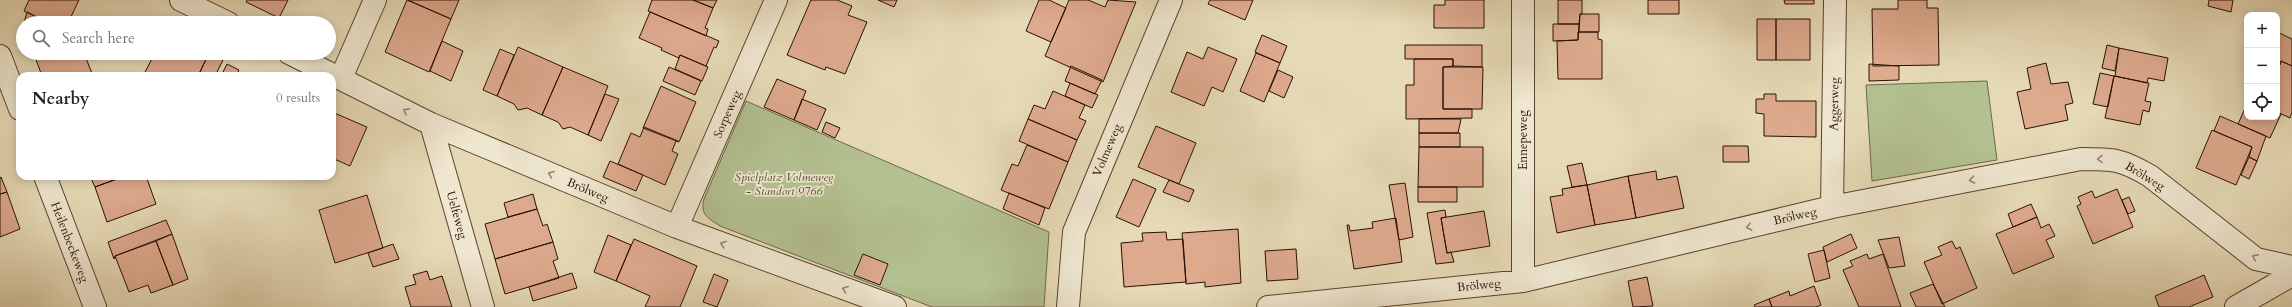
<!DOCTYPE html>
<meta charset="utf-8">
<style>
:root{--surface:#fff;--page:#f2f2f2;--text:#222;--muted:#767676;--line:#e0e0e0}
body{margin:0;font-family:Cardo,serif;background:var(--page);color:var(--text)}
.controls{position:absolute;right:12px;top:12px;display:grid;overflow:hidden;border-radius:8px;box-shadow:0 2px 10px #0003}
.controls button{width:36px;height:36px;display:grid;place-items:center;padding:0;border:0;border-bottom:1px solid var(--line);background:var(--surface);color:var(--text);font:20px sans-serif}
.list{margin:0;padding:0;list-style:none}
h2{display:flex;justify-content:space-between;align-items:center;height:52px;margin:0;padding:0 16px;font-size:17px}
h2 small{font-size:13px;font-weight:400;color:var(--muted)}
.icon{flex:none;width:22px;height:22px;fill:none;stroke:currentColor;stroke-width:2;stroke-linecap:round;stroke-linejoin:round}
.map{position:relative;flex:none;width:2292px;height:307px;overflow:hidden}
.search{position:absolute;background:var(--surface);box-shadow:0 2px 10px #0003;left:16px;top:16px;width:320px;height:44px;display:flex;align-items:center;gap:10px;box-sizing:border-box;padding:0 14px;border-radius:22px;color:var(--muted);font-size:15px}
.panel{position:absolute;background:var(--surface);box-shadow:0 2px 10px #0003;left:16px;top:72px;width:320px;height:108px;border-radius:12px}
.map>svg:first-child{display:block}
.green{fill:#b3c090;stroke:#6e684a}
.building{fill:#deaa8e;stroke:#2a1004}
.lines{fill:none;stroke-linecap:round;stroke-linejoin:round}
.minor-casing{stroke:#594230;stroke-width:24}
.minor{stroke:#efe7d0;stroke-width:22}
.oneway{stroke:#968674}
.labels{text-anchor:middle;stroke-width:3.5;stroke-linejoin:round;paint-order:stroke}
.street-label{font-size:12px;fill:#2a1004;stroke:#efe7d0}
.park-label{font-size:12px;font-style:italic;fill:#5a4e35;stroke:#efe7d0}
</style>
<div class="map">
<svg width="2292" height="307" viewBox="0 0 2292 307">
<rect width="100%" height="100%" fill="#e6dab6"/>
<filter id="stains"><feTurbulence type="fractalNoise" baseFrequency=".005" numOctaves="4"/><feColorMatrix values="0 0 0 0 .2 0 0 0 0 .09 0 0 0 0 .02 0 0 0 .5 -.17"/></filter>
<radialGradient id="worn" r=".72"><stop offset=".6" stop-color="#630" stop-opacity="0"/><stop offset="1" stop-color="#630" stop-opacity=".3"/></radialGradient>
<path class="green" d="M1987 81 1997 160 1872 181 1866 85Z
M746 101 1049 232 1044 307H932L720 226C708 218 700 215 704 199Z"/>
<path class="building" d="M29 0H79L68 23H49L24 11Z
M247 0H288L279 18 246 2Z
M407 0 451 19 429 72 385 52Z
M408 0H459L451 19Z
M652 0H693L713 8 705 28 708 29 706 36 648 11Z
M693 0H717L713 8Z
M811 0H837L852 6 848 15 867 22 845 74 826 67 825 70 787 55Z
M878 0H897L894 7Z
M1039 0H1049L1066 8 1051 42 1026 31Z
M1069 0H1088L1105 7 1108 0 1136 2 1103 82 1045 56Z
M1210 0H1253L1245 20 1208 4Z
M1445 0H1484V28H1434V5H1445Z
M1558 0H1582V14H1580L1579 24H1558Z
M1648 0H1679V14H1648Z
M1784 0H1814V4H1785Z
M1898 0H1927V8H1938L1939 65 1873 66 1872 9H1898Z
M2209 0H2233L2231 12 2208 6Z
M27 12 49 23H24Z
M650 12 719 41 716 48 714 47 706 66 680 55 679 58 661 50 662 48 639 38Z
M1580 14H1599V32H1579Z
M1757 19H1776V60H1757Z
M1776 19H1810V60H1776Z
M1553 24H1579L1578 40 1553 41Z
M1578 32H1598V39L1602 40V79H1558L1557 41 1578 40Z
M2277 32 2292 39V66L2281 61 2280 65 2277 63Z
M1262 35 1287 46 1280 63 1255 52Z
M442 41 463 51 451 81 430 71Z
M1405 45H1482V67L1453 66V59H1405Z
M2107 45 2119 48 2115 71 2102 68Z
M518 47 563 67 542 115 527 108 518 110 514 104 497 96Z
M1208 47 1237 59 1223 92 1212 87 1204 106 1171 92 1187 52 1203 59Z
M2119 48 2168 58 2164 81 2148 78 2147 83 2115 76Z
M500 49 514 55 497 96 483 90Z
M34 53H47L35 57Z
M47 53H84L93 76H42L35 57Z
M155 53H209L198 76H143Z
M209 53 223 60 215 76H198Z
M1256 53 1280 63 1264 102 1240 91Z
M680 55 708 67 702 81 675 69Z
M1414 59H1453V66L1443 67V109H1472V118L1406 119V85H1414Z
M2281 61 2292 66V112L2290 118 2277 112V71Z
M2046 63 2051 84 2068 82 2073 103 2065 105 2068 120 2025 129 2017 92 2031 89 2027 68Z
M227 64 239 70 236 76H221Z
M1869 64 1899 66V80L1869 81Z
M1071 66 1102 80 1095 94 1065 81Z
M563 67 608 86 588 135 570 127 563 129 558 122 542 115Z
M669 67 701 81 695 95 663 81Z
M1443 67H1483L1482 109H1443Z
M1278 70 1293 77 1284 98 1269 91Z
M2100 73 2114 76 2108 107 2093 104Z
M2114 76 2149 83 2145 101 2151 102 2149 112 2143 110 2140 125 2105 118Z
M777 79 806 91 794 120 764 107Z
M1070 83 1098 95 1092 108 1065 96Z
M661 86 696 102 679 142 643 128Z
M1053 91 1085 105 1079 118 1086 121 1077 140 1028 119 1034 105 1045 109Z
M605 94 619 99 601 141 588 135Z
M1764 94H1776V101H1816V137L1764 136V114L1756 113V99H1764Z
M802 99 826 109 817 130 794 120Z
M2247 104V117H2277V112L2281 114 2270 138 2238 124Z
M332 112 367 127 350 166 332 158Z
M2220 116 2266 136 2257 161 2249 157 2252 147 2214 131Z
M1028 119 1077 140 1068 162 1019 141Z
M1419 119H1461L1458 133H1419Z
M826 122 840 128 835 138 822 132Z
M1156 126 1196 143 1179 184 1138 167Z
M644 127 678 141H676L672 151 678 154 665 185 618 164 631 133 640 137Z
M2212 130 2252 147 2236 185 2196 168Z
M1419 133H1460V147H1419Z
M1027 145 1068 162 1049 209 1001 190 1012 164 1018 166Z
M1723 146H1748L1749 162H1723Z
M1419 147H1483V187H1418Z
M2249 157 2257 161 2249 179 2241 175Z
M610 161 643 175 636 191 603 177Z
M1582 163 1587 185 1572 187 1567 166Z
M1656 171 1657 180 1677 176 1684 208 1636 218 1628 176Z
M90 176H125L95 187Z
M125 176H146L156 204 107 222 95 187Z
M1628 176 1636 218 1595 225 1587 185Z
M1 177 7 192 0 194V178Z
M1133 179 1156 189 1139 227 1116 217Z
M1169 180 1194 190 1189 202 1163 192Z
M1405 183 1413 237 1399 240 1389 185Z
M1587 185 1595 225 1557 233 1550 197 1563 195 1562 189Z
M1418 187H1457V202H1418Z
M2117 189 2133 227 2093 244 2077 206 2081 204 2078 197 2092 191 2095 198Z
M7 192 20 229 0 237V194Z
M1009 193 1045 208 1039 225 1003 209Z
M533 194 537 209 508 217 504 203Z
M367 195 383 248 335 263 319 210Z
M2129 197 2135 211 2128 214 2122 200Z
M2031 204 2037 217 2013 227 2008 214Z
M537 209 543 226 547 224 553 242 495 259 485 224Z
M1445 210 1446 217 1441 218 1447 253 1451 252 1454 262 1436 264 1427 213Z
M1484 211 1490 246 1447 253 1441 218Z
M2037 217 2041 228 2049 224 2055 236 2046 240 2054 257 2013 274 1996 234Z
M1396 218 1402 262 1354 269 1347 225H1349L1350 231 1373 228 1372 222Z
M166 220 172 234 115 256 114 259 108 242Z
M1238 229 1241 283 1205 287V282L1186 284 1182 233Z
M1166 232 1167 240 1183 239 1186 282 1124 287 1121 243 1143 241 1142 233Z
M172 234 188 279 173 285 156 241Z
M1851 234 1857 248 1827 262 1823 247Z
M608 235 631 245 616 281 594 272Z
M1899 237 1905 266 1889 268 1878 240Z
M634 239 697 266 680 307H645L650 296 616 281Z
M156 241 173 285 151 293 148 285 129 292 115 256Z
M1952 241 1956 249 1960 247 1977 288 1942 304 1924 262 1942 255 1938 247Z
M553 242 558 259 553 261 559 278 505 294 495 259Z
M393 244 399 259 373 267 368 253Z
M1296 249 1298 279 1267 281 1265 251Z
M1824 250 1830 278 1815 282 1808 254Z
M863 254 888 264 880 285 854 275Z
M1867 254 1869 259 1883 254 1901 307H1859L1843 270 1853 266 1850 261Z
M427 271 430 280 442 276 452 307H411L405 287 416 284 413 275Z
M572 273 577 288 533 301 529 287Z
M714 274 728 280 717 307 703 302Z
M2204 275 2213 297 2189 307H2159L2155 296Z
M1647 277 1653 306 1633 307 1628 281Z
M1933 284 1945 307H1916L1910 293Z
M1814 286 1821 305 1816 307H1772L1769 299 1789 291 1790 296Z
M1769 299 1772 307H1755L1754 305Z"/>
<g class="lines">
<g class="minor-casing">
<path id="minor" d="M181 0 228 23
M1523 0V281
M289 53 431 124 677 227 895 307
M0 56 20 109
M341 78 375 0
M431 124 483 307
M45 176 95 307
M1832 207 1835 0
M677 227 776 0
M1068 307 1074 232 1171 0
M1268 307 1523 281 1832 207 2081 159C2114 159 2121 159 2150 176L2256 259 2292 267
M2236 307 2292 275"/>
</g>
<use href="#minor" class="minor"/>
</g>
<defs><path id="oneway-chevron" d="M-2-3.5L2.5 0L-2 3.5" fill="none" stroke-width="1.6" stroke-linecap="round" stroke-linejoin="round"/></defs>
<g class="oneway">
<use href="#oneway-chevron" transform="translate(406 111) rotate(-153)"/>
<use href="#oneway-chevron" transform="translate(2100 159) rotate(179)"/>
<use href="#oneway-chevron" transform="translate(551 174) rotate(-157)"/>
<use href="#oneway-chevron" transform="translate(1972 180) rotate(169)"/>
<use href="#oneway-chevron" transform="translate(1749 227) rotate(167)"/>
<use href="#oneway-chevron" transform="translate(723 244) rotate(-160)"/>
<use href="#oneway-chevron" transform="translate(2255 257) rotate(-154)"/>
<use href="#oneway-chevron" transform="translate(845 289) rotate(-160)"/>
</g>
<g class="labels">
<g class="street-label">
<text transform="translate(1834 104) rotate(-89)" y="4">Aggerweg</text>
<text transform="translate(727 114) rotate(-66)" y="4">Sorpeweg</text>
<text transform="translate(1523 140) rotate(-90)" y="4">Ennepeweg</text>
<text transform="translate(1107 150) rotate(-67)" y="4">Volmeweg</text>
<text transform="translate(2145 176) rotate(31)" y="4">Brölweg</text>
<text transform="translate(588 190) rotate(23)" y="4">Brölweg</text>
<text transform="translate(457 215) rotate(74)" y="4">Uelfeweg</text>
<text transform="translate(1795 216) rotate(-13)" y="4">Brölweg</text>
<text transform="translate(70 242) rotate(69)" y="4">Heilenbeckeweg</text>
<text transform="translate(1479 285) rotate(-6)" y="4">Brölweg</text>
</g>
<g class="park-label">
<text x="784" y="181">Spielplatz Volmeweg<tspan x="784" dy="14">- Standort 9766</tspan></text>
</g>
</g>
<rect width="100%" height="100%" filter="url(#stains)"/>
<rect width="100%" height="100%" fill="url(#worn)"/>
</svg>
<div class="controls">
<button>+</button>
<button>−</button>
<button><svg class="icon" aria-label="locate" viewBox="0 0 24 24"><circle cx="12" cy="12" r="6"/><path d="M12 2v4M12 18v4M2 12h4M18 12h4"/></svg></button>
</div>
<div class="search"><svg class="icon" aria-label="search" viewBox="0 0 24 24"><circle cx="10" cy="10" r="6"/><path d="M15 15l6 6"/></svg>Search here</div>
<section class="panel">
<h2>Nearby<small>0 results</small></h2>
<ul class="list">
</ul>
</section>
</div>
